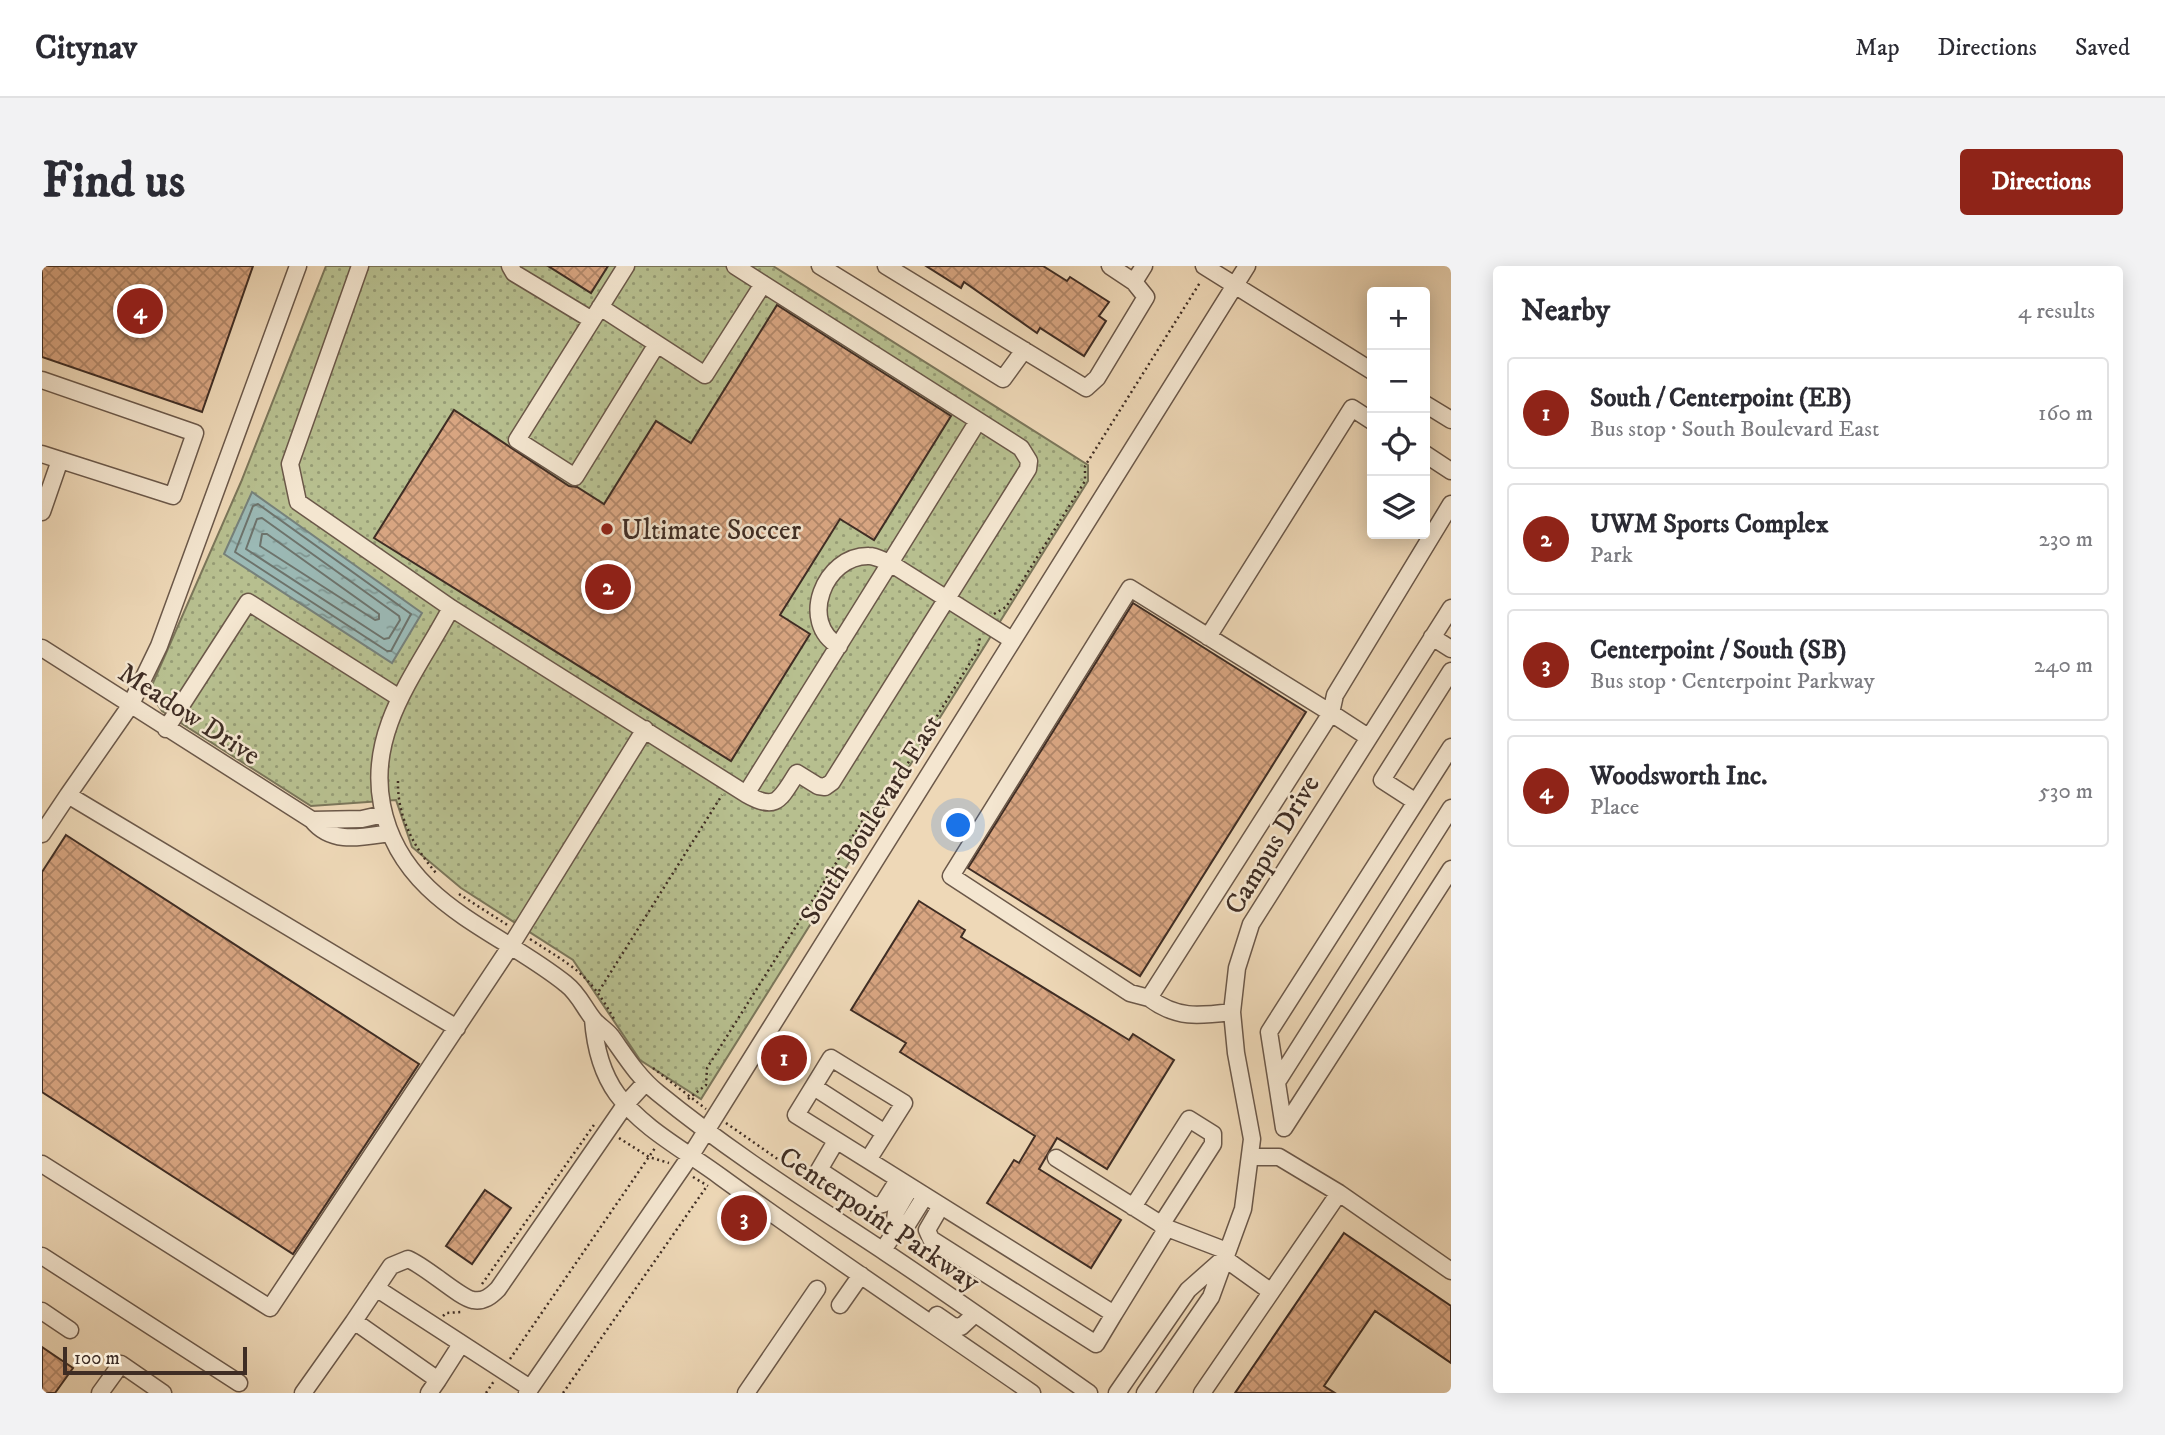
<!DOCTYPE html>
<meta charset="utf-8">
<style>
:root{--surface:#fff;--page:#f2f2f3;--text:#2b2b33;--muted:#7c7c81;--line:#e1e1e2;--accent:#8f2418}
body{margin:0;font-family:"IM FELL DW Pica",serif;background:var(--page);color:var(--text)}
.controls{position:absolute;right:21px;top:21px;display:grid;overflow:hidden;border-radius:7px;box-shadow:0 4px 18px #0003}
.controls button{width:63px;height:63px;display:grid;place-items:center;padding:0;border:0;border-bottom:2px solid var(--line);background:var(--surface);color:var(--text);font:35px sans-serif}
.scale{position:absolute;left:21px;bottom:18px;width:184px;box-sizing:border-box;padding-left:7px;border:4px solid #3f2d24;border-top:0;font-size:19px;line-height:24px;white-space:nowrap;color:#3f2d24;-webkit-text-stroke:5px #f4e6d0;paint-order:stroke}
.you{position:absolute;left:917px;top:560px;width:24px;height:24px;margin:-18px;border:5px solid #fff;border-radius:50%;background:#1a73e8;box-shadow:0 0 0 10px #1a73e833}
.badge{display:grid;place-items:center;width:46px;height:46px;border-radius:50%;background:var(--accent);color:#fff;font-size:23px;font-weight:700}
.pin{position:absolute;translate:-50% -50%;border:4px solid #fff;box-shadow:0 2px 7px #0006}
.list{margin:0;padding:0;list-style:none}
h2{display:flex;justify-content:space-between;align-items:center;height:91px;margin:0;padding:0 28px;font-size:30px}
h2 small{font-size:23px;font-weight:400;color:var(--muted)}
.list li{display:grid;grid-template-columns:46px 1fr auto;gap:21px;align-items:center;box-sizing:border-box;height:112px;margin:0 14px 14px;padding:0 14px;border:2px solid var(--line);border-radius:7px}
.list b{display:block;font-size:26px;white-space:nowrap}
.list p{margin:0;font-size:23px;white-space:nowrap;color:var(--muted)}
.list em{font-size:23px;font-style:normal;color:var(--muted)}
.icon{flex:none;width:38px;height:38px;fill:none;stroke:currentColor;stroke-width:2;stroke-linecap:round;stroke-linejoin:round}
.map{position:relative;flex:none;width:1409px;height:1127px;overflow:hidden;border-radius:7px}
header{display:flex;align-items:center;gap:42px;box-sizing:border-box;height:98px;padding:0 35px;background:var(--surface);border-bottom:2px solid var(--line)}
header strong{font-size:33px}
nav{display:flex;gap:38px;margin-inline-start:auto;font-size:24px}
.intro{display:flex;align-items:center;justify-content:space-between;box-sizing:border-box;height:168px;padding:0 42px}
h1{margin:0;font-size:49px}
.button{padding:18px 32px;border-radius:7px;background:var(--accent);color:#fff;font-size:24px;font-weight:700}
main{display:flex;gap:42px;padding:0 42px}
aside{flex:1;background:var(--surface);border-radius:7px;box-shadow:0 4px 18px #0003}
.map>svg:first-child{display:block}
.park{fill:url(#park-dots);stroke:#7b765a;stroke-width:2}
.water{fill:url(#water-ripples);stroke:#76817b;stroke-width:2}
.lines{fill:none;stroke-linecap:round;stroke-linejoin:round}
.shore{stroke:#6d736c;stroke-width:2}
.building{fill:url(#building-cross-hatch);stroke:#3f2d24;stroke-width:2}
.minor-casing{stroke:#6b5849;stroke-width:19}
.path{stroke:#3f2d24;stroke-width:2.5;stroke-dasharray:2 3.5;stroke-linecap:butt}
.minor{stroke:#f4e6d0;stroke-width:16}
.poi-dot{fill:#8f2418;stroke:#f4e6d0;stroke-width:2.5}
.labels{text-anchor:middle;stroke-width:5;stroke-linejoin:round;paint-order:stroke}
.poi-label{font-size:28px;fill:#3f2d24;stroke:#f4e6d0;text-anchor:start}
.street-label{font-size:28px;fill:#3f2d24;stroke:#f4e6d0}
</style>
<header>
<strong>Citynav</strong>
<nav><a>Map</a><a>Directions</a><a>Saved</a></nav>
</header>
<div class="intro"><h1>Find us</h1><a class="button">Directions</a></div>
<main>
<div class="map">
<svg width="1409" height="1127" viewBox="0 0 1409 1127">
<defs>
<pattern id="park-dots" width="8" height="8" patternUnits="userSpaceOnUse" patternTransform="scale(1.75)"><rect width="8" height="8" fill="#b7bf8f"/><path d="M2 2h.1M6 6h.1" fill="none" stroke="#969c75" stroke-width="1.8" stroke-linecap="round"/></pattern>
<pattern id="water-ripples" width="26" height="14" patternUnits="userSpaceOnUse" patternTransform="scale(1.75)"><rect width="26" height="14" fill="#9bb9b5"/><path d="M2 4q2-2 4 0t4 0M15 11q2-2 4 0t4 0" fill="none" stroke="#809793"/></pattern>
<pattern id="building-cross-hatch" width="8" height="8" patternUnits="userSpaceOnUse" patternTransform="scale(1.75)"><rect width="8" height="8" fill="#d8a581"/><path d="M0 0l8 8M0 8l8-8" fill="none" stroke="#b18769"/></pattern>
</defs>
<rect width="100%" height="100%" fill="#eed8b7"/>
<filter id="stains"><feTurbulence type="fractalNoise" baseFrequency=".00286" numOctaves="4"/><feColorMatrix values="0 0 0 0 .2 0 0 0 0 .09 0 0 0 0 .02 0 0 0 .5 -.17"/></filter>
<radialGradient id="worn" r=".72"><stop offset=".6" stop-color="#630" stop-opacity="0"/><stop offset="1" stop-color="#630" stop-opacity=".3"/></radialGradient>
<path class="park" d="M284 0H731L1046 199V215L659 833 598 794 531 694 419 622 370 581 354 534 269 540 120 445 107 426 199 216Z"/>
<path class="water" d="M210 226 380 347 350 397 182 288Z"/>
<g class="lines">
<path class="shore" d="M216 238 369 348 349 385H345L193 286 211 240Z
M220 252 357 350 358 354 347 372 342 373 204 283 215 253Z
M220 268H225L337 348V353L333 354 218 280Z"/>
</g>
<path class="building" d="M0 0H211L160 146 0 91Z
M506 0H566L549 27Z
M884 0H1001L1025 15 1028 11 1067 36 1057 50 1064 55 1042 90 998 62 995 67 922 16 919 22Z
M735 39 909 150 832 274 798 253 738 349 768 368 689 495 332 272 412 144 527 220 535 221 562 238 614 155 649 177Z
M1091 337 1264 446 1098 710 926 602Z
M24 569 377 798 251 988 0 826V606Z
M877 635 923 664 919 671 1087 774 1091 768 1132 794 1065 903 1015 872 997 903 1079 954 1049 1002 945 937 972 894 977 897 993 870 858 786 864 777 809 744Z
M443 924 469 942 430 998 404 980Z
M1302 967 1409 1040V1097L1333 1045 1282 1120 1293 1127H1193Z
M0 1081 31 1102 13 1127H0Z"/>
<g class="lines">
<g class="minor-casing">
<path id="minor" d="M256 0 117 380 88 440 26 529 415 762
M318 0 248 198 256 236 409 342 704 528C735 546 738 533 755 507L776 520 783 521 790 516 986 203 987 195 979 182 693 0
M468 0 472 7 550 54
M584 0 475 174 533 211 615 78
M778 0 961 113 982 84
M844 0 1044 122 1055 112 1104 31 1092 16 1102 0
M1068 0 1092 16
M1162 0 1330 105
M558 41 663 109 721 18
M0 114 153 167 131 230 0 188
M1383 138 1409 154
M1383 188 1409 205
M0 246 18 194
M409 342C376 405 325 463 340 539 359 637 456 663 524 718 537 728 542 742 552 754 557 760 564 764 569 770 584 791 596 811 616 827 688 886 766 935 843 986 912 1032 980 1080 1047 1127
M1166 371 1310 142 1330 155
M1390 371 1409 383
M797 380C756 357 782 289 827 290 834 290 842 295 848 297L936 155
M0 382 270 554C290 579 320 571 348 567
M124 463 206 336 356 431
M704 528 848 297 970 374
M1374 536 1340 514 1409 405
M270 554 320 553 342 548
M0 568 26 529
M1107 732 1088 727 909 610 1088 322 1289 447 1293 429 1409 238
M1190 746C1157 750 1135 753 1107 732L1289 447 1326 471
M551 753C553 780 559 806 575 828 601 863 644 885 679 911 781 985 886 1055 990 1127
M1237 813 1409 542
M772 821 843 867
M1242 862 1227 766 1409 481
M1242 862 1409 603
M794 875 777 904 832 940 841 938 856 914
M1209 891H1237L1297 927 1409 1005
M1014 892 1125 962
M826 894 862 837 789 792 754 849 1072 1048 1125 962 1185 985
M0 898 228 1042 468 681 603 463
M899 940 885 964 889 973 1054 1078 1072 1048
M1091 941 1147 853 1171 868V878L1119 959
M851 969 854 946 868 922
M841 984 851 969 863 962 883 930
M0 990 197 1117
M1182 992 1228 1025
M334 1022 488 1122
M798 1039 819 1009
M0 1045 28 1064
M895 1049 911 1060 919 1061 933 1048
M312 1055 349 1000 366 993C385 1001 418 1032 431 1034 442 1036 449 1030 456 1023L583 839 604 816
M396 1114 419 1078
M58 1127 79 1098 121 1127
M261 1127 312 1055 396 1114 387 1127
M485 1127 649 889 1205 0
M704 1127 775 1023
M1075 1127 1146 1024 1181 993
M1103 1127 1169 1031 1201 943 1210 873 1194 787 1190 746 1195 702 1209 658 1409 342
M1160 1127 1297 927"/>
</g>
<path class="path" d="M952 348 964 341 1043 215V200L1159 15
M356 515C355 551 372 581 394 607
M417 628 467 660
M488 673C531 701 546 706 572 753
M557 725 680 529
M611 802 664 843
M646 833 664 819 665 802 826 546 840 539 936 384 938 371
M684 857 767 915
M577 872 607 891 627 897
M651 911 666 920
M790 931 836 963
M440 1018 554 856
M401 1050 404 1047 420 1046
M468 1093 613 882
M444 1127 452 1115
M521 1127 665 920"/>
<use href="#minor" class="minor"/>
</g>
<circle class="poi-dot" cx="565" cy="263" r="7"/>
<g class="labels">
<g class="poi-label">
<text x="579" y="273">Ultimate Soccer</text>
</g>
<g class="street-label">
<text transform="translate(148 447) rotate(33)" y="10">Meadow Drive</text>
<text transform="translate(828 553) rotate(-58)" y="10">South Boulevard East</text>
<text transform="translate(1229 578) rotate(-59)" y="10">Campus Drive</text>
<text transform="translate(838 952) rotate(34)" y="10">Centerpoint Parkway</text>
</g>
</g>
<rect width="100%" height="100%" filter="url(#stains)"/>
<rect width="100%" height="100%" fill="url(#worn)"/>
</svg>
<div class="controls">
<button>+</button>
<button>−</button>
<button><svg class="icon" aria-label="locate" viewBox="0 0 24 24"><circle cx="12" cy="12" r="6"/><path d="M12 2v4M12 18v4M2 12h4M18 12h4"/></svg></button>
<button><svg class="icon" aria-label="layers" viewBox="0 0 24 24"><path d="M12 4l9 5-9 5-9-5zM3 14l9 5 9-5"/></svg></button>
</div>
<div class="scale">100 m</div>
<div class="you"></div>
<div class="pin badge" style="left:742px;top:792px">1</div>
<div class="pin badge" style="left:566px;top:321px">2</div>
<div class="pin badge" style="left:702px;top:952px">3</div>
<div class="pin badge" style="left:98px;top:45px">4</div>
</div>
<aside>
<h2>Nearby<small>4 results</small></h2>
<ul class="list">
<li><span class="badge">1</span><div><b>South / Centerpoint (EB)</b><p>Bus stop · South Boulevard East</p></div><em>160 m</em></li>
<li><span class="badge">2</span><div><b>UWM Sports Complex</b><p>Park</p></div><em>230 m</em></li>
<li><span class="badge">3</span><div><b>Centerpoint / South (SB)</b><p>Bus stop · Centerpoint Parkway</p></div><em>240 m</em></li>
<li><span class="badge">4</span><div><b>Woodsworth Inc.</b><p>Place</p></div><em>530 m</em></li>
</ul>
</aside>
</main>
